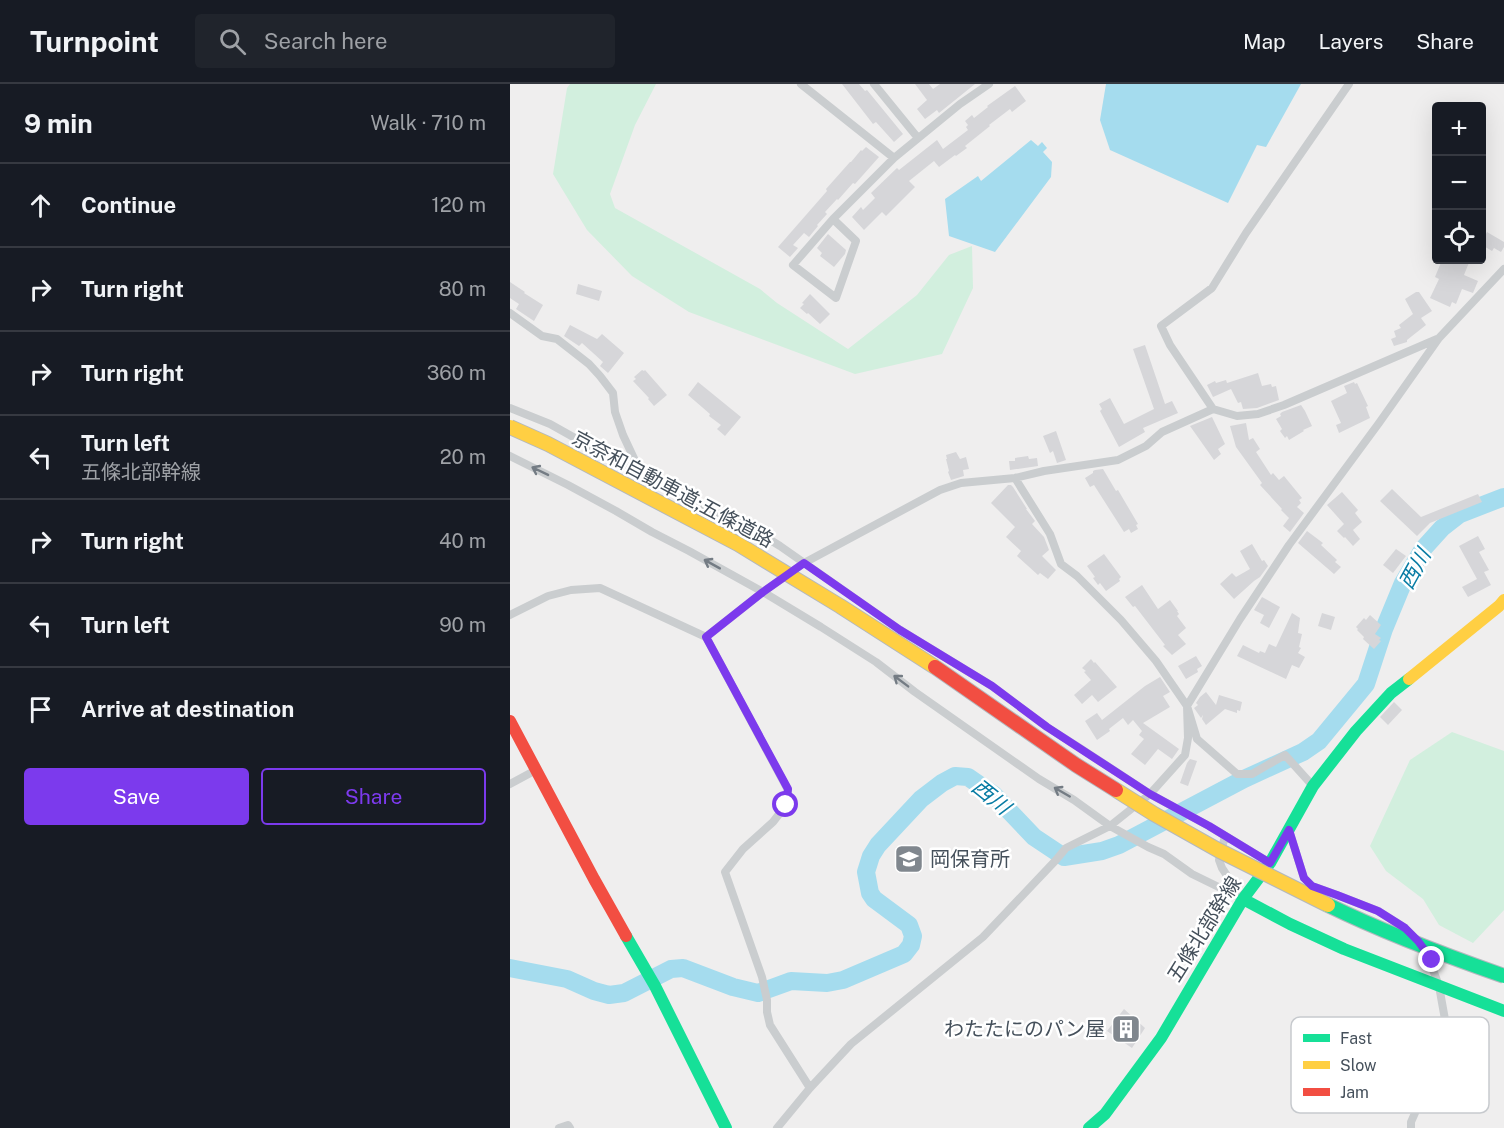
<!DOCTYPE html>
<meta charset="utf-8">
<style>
:root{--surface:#171b24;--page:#20242c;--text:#f1f3f6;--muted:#9ea1a6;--line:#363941;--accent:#7c3aed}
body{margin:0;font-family:"Public Sans","Noto Sans JP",sans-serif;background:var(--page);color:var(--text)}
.controls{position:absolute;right:18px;top:18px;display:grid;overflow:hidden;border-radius:6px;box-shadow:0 6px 24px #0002}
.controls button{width:54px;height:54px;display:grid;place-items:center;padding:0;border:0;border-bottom:2px solid var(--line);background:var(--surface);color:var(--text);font:30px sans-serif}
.stop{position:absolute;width:18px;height:18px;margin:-14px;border:4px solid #7c3aed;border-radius:50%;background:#fff}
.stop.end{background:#7c3aed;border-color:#fff;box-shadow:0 2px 6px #0008}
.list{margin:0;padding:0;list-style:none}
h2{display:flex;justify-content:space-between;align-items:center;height:78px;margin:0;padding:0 24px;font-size:26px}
h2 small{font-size:20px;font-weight:400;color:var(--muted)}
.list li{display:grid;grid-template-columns:39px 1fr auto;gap:18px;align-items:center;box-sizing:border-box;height:84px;padding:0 24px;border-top:2px solid var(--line)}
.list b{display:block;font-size:22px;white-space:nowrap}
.list p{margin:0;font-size:20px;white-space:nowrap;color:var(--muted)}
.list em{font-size:20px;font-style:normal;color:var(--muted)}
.actions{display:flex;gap:12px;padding:18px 24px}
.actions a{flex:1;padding:14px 0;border:2px solid var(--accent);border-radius:6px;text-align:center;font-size:21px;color:var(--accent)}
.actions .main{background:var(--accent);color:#fff}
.icon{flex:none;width:33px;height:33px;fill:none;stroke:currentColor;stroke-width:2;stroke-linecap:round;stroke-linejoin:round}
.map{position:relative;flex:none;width:994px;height:1044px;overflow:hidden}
header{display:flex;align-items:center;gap:36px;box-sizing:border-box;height:84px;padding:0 30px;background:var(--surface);border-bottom:2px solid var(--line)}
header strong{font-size:28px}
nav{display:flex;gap:33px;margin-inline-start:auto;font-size:21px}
.search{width:420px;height:54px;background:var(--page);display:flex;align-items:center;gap:15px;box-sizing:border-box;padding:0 21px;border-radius:6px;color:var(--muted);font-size:22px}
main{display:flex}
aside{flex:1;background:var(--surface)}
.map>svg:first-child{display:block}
.green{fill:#d2efde}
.water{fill:#a5dcee}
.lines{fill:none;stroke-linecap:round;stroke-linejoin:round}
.river{stroke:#a5dcee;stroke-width:18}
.building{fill:#d6d6d9}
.street{stroke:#cacdcf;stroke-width:8}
.fast{stroke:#16e098;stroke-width:12}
.slow{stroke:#ffcf43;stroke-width:12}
.jam{stroke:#f24e42;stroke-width:12}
.fast-bridge-casing{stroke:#b3b8be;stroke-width:16;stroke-linecap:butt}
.slow-bridge-casing{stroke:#b3b8be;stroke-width:16;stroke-linecap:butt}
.jam-bridge-casing{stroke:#b3b8be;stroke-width:16;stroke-linecap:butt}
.fast-bridge{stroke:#16e098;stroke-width:14}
.slow-bridge{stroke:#ffcf43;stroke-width:14}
.jam-bridge{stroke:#f24e42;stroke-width:14}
.oneway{stroke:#747c84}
.route{stroke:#7c3aed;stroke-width:8}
.labels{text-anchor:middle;stroke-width:5;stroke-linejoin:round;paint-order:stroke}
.street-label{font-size:20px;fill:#45505b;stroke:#fff}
.poi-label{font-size:20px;fill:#45505b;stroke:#fff;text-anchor:start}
.water-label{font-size:21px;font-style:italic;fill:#087ca4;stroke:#fff}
.key{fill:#fff;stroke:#c7cace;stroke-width:1.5}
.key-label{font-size:16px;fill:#45505b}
</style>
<header>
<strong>Turnpoint</strong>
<div class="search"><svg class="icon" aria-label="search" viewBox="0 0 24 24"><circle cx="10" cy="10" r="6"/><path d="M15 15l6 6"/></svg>Search here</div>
<nav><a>Map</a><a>Layers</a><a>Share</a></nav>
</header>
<main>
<aside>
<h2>9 min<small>Walk · 710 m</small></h2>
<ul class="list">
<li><svg class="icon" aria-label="ahead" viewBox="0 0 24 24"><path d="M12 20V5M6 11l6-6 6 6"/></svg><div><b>Continue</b></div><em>120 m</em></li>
<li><svg class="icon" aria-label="right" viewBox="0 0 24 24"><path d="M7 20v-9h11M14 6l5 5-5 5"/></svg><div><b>Turn right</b></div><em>80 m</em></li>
<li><svg class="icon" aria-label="right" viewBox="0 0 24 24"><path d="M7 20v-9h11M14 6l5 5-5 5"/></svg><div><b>Turn right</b></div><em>360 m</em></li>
<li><svg class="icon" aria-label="left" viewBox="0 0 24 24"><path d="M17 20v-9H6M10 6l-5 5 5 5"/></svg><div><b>Turn left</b><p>五條北部幹線</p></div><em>20 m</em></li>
<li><svg class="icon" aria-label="right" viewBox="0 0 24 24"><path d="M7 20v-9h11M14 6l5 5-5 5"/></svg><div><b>Turn right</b></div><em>40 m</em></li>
<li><svg class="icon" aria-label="left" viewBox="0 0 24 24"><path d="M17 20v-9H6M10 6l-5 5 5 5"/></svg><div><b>Turn left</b></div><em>90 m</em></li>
<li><svg class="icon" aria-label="arrive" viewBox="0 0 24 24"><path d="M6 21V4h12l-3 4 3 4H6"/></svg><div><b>Arrive at destination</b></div></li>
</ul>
<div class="actions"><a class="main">Save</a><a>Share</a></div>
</aside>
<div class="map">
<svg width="994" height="1044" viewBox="0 0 994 1044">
<rect width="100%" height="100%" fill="#efeeee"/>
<path class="green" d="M60 0H146L125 41 100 110 105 124 250 205 267 219 338 265 407 211 439 171 462 162 463 204 432 270 345 290 179 228 122 192 77 146 43 90 57 4Z
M942 648 994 667V826L963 859 929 841 913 815 876 787 860 762 900 676Z"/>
<path class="water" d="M596 0H791L756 63 747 61 718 119 600 66 590 36Z
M521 56 528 62 532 58 537 64 533 68 542 78 541 93 485 168 439 152 435 115 468 92 471 97Z"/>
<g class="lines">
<path class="river" d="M0 884 57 895 84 907 99 911 114 909 161 885 173 884 223 903 248 909 281 897 317 899 333 896 394 870 401 861 403 852 399 841 364 815 360 809 356 788 361 772 368 761 411 715 432 699 445 692 458 693 484 711 524 753 554 773 592 767 609 761 734 695 793 668 809 657 856 600 874 545 893 499 913 465 932 444 950 430 994 413"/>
</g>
<path class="building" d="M332 0H349L355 7 357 6 393 50 384 58 366 38 363 40Z
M405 0H419L423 5 430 0H465L429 29 427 26 415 35 407 25 417 16Z
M505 2 516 17 502 28 500 25 479 41 480 42 455 62 457 64 446 72 445 71 429 83 424 77 399 97 405 103 376 132 372 128 354 146 342 133 351 123 353 126 365 114 361 109 387 84 389 86 427 56 433 65 458 46 456 43 458 41 455 37 462 31 464 34 478 23 477 22Z
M356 63 369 73 345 100 343 99 328 116 327 115 315 128 317 130 307 141 308 142 299 153 294 149 283 161 288 164 280 173 268 163 317 107 316 105 340 78H341L351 66 352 67Z
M977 148 994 158V163L991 168 984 164 982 167 972 161V158Z
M318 150 336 166 335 170 324 183 310 172 312 169 307 164Z
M932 176H960L954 191 968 197 963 209 952 205 946 220 942 218 940 223 920 214 929 195 925 193Z
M0 198 15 208 14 209 33 221 24 237 6 225 9 220 0 214Z
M68 200 92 207 89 217 66 210Z
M906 208H909L922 227 911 234 916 241 897 256V258L884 262 881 255 886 253 884 247 891 244 889 241 903 230 895 215Z
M300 210 320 230 310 240 298 229 297 230 290 224 294 220 292 219Z
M60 241 87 255 92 250 114 269 98 289 90 282 93 278 72 259 69 262 54 252Z
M635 261 655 320 662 317 668 329 633 344 635 348 609 363 590 327 592 325 589 320 600 314 614 340 644 325 623 265Z
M132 286 134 287 135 286 157 311 144 322 138 315 139 314 123 297 126 295 124 293Z
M748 289 752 302 761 300 762 303 766 302 769 316 747 324 733 325 731 318 728 319 721 305 703 313 697 301 705 297 706 299 716 296 717 299Z
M188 298 231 333 215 352 207 345 211 341 199 332 200 330 178 311Z
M844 298 845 300 847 299 858 322 856 323 860 334 829 349 826 341 831 339 821 317 837 309 834 302Z
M791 321 795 327 802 342 793 346 794 347 779 356 777 352 775 354 770 347 772 345 766 335 771 332 770 330 772 328Z
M702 333 715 360 708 365 711 370 704 376 680 342Z
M736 339 739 356 743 354 750 365 746 368 761 391 763 389 769 396 774 392 792 414 789 416 791 419 787 423 794 429 780 448 773 442 779 434 771 426 772 425 750 401 752 399 726 363 720 342Z
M546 347 556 376 547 379 543 367 540 369 533 352Z
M446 368 450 375 456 373 459 385 453 386 454 392 441 396 438 388 439 387 436 375H437L436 371Z
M518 372 519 375 527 374 528 382 500 386 499 377H505V374Z
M593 385 606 407 608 406 628 440 626 441 628 445 621 449 619 445 614 448 584 401 580 403 575 394 583 389V387L585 386Z
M498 401H501L503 403 517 425H516L525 437 522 440 534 453 539 466 532 472 546 486 538 495 530 489 528 491 507 472 511 467 496 453 505 443 481 419Z
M882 405 911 433 968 410 972 418 920 439 907 452 870 417Z
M832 408 848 426 845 429 852 438 843 446 850 455 843 462 835 453 834 454 827 447 834 440 817 421Z
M797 447 813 459 811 461 827 476 825 478 831 483 824 490 788 459Z
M968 452 975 465 969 468 979 486 974 488 981 501 958 513 952 503 967 495 949 462Z
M742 460 752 477 754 476 758 482 750 493 744 497 724 515 710 500 722 489 726 493 740 485 730 467Z
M886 465 896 472 883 489 873 481Z
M594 470 611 493 609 495 610 497 596 507 590 499 588 501 583 494 585 493 577 482Z
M632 501 648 525 660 516 668 527H667L669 530 667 532 676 544 668 551 676 560 662 571 653 562 655 561 625 522 623 523 615 513Z
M752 513 770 523 759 544 750 539 754 531 744 526Z
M782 529 790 534 788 549 792 550 789 563 791 564 788 569 795 573 789 584 782 581 776 595 727 572 733 561 749 569 750 567 755 569 759 560 766 563Z
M812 529 825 533 821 546 808 542Z
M860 531 871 541 865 550 871 554 869 556 871 557 864 565 853 555 854 553 847 546 848 545 846 543 854 534 856 536Z
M686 572 692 582 687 585 688 588 676 595 668 582Z
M581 575 584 579 585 578 607 603 588 618 582 611 572 620 564 611 581 596 574 588 576 587 572 584Z
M650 593 660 608 653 612 660 623 633 639 669 665 662 675 648 665 635 681 621 670 634 655 629 651 632 647 623 636 618 641 613 634 599 645 600 647 587 656 575 637 587 629 592 636 635 602Z
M696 608 706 621 709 611 732 618 730 627 727 626V629L715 625 696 641 692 635 693 631 691 634 684 624 688 621 686 619 690 613Z
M884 618 892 626 878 641 870 633Z
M680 675 687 677 678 702 670 699 677 679Z
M614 925 635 944 622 964 597 947Z"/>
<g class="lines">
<path class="street" d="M291 0 384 74
M364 0 408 54
M839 0 736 149 702 204 651 242 660 261 703 325 727 332 748 330 774 321 927 255
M323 135 346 157 326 214 283 181Z
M323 135 384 74 450 20 479 0
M0 229 32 252 47 255 79 280 90 292 103 309 105 328 113 351 128 383 127 388
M0 324 40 340 97 372 160 404 192 423 238 442 270 462 390 546 482 602 537 643 570 664 640 710 699 742 760 779
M0 372 58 401 106 427 142 448 179 467 253 508 311 543 366 578 405 608 529 695 564 716 600 742 638 763 654 770 682 790 733 815
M505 394 540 450 551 480 567 492 611 536 646 577 677 622 687 655 727 690H742L775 671 803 702
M0 531 38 512 61 506 90 504 196 553 253 508 294 479 430 406 451 399 505 394 534 387 608 376 636 362 652 348 703 325
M196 553 278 706 276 721 263 738 233 765 215 788 252 893 257 916V928L260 941 300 1004
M0 700 26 686
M779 746 794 794 802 802 827 811 868 827 895 844 906 855
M715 752 709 776 712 784 731 813
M49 1044 58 1041 60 1044
M267 1044 300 1004 341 960 473 853 546 776 556 764 600 742 640 710 675 671 678 654 677 622 730 535 779 461 869 339 929 254 994 185
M901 1044V1038L932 968 936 941 929 902 922 883V875L914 865"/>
<path class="fast" d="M733 815 780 840 834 865 994 927
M116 852 145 902 216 1044
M579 1044 595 1030 651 954 733 815 760 779 803 702 846 647 881 609 899 595"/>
<path class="slow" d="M899 595 989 522 994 516"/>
<path class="jam" d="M0 637 84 795 116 852"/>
<g class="fast-bridge-casing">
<path id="fast-bridge" d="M818 821C875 849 934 871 994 892"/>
</g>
<g class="slow-bridge-casing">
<path id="slow-bridge" d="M0 343 38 360 228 460 330 522 425 583
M606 706 644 730 708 766 818 821"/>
</g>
<g class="jam-bridge-casing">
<path id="jam-bridge" d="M425 583 566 681 606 706"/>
</g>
<use href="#fast-bridge" class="fast-bridge"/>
<use href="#slow-bridge" class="slow-bridge"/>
<use href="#jam-bridge" class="jam-bridge"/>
</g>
<defs><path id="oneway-shaft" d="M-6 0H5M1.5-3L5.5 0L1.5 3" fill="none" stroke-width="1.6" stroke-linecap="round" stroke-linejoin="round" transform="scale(1.5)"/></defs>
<g class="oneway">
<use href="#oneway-shaft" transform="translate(30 387) rotate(-154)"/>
<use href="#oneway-shaft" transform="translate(202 480) rotate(-151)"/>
<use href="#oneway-shaft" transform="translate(391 597) rotate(-143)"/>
<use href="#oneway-shaft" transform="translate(552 708) rotate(-150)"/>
</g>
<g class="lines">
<path class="route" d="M276 721 278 705 196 553 253 508 294 479 390 546 482 602 537 643 640 710 699 742 760 779 779 746 794 794 802 802 827 811 868 827 895 844 908 857 922 876"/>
</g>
<defs>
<g id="school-square" transform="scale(1.5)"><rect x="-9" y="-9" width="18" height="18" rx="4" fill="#80878e" stroke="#fff"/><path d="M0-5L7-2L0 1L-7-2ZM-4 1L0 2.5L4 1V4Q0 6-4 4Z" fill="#fff"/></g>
<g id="building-square" transform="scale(1.5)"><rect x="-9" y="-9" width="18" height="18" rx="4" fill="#80878e" stroke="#fff"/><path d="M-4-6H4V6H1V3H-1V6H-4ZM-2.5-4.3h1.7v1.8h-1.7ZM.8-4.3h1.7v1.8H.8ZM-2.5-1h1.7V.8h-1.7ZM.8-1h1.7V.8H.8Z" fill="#fff"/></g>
</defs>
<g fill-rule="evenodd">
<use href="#school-square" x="399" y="775"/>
<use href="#building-square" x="616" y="945"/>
</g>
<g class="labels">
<g class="street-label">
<text transform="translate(163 405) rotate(28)" y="7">京奈和自動車道;五條道路</text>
<text transform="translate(694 845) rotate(-58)" y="7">五條北部幹線</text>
</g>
<g class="poi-label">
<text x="420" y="782">岡保育所</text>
<text x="595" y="952" text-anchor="end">わたたにのパン屋</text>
</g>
<g class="water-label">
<text transform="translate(905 485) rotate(-61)" y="7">西川</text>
<text transform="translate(481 713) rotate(39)" y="7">西川</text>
</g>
</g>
<rect x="781" y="933" width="198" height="96" rx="9" class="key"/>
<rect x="793" y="950" width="27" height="8" fill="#16e098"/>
<rect x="793" y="977" width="27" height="8" fill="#ffcf43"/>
<rect x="793" y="1004" width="27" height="8" fill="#f24e42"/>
<g class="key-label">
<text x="830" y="960">Fast</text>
<text x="830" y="987">Slow</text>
<text x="830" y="1014">Jam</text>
</g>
</svg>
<div class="controls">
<button>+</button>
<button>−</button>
<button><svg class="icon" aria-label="locate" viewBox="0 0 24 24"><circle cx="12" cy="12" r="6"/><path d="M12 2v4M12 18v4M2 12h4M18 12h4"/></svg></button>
</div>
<div class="stop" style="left:276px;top:721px"></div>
<div class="stop end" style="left:922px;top:876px"></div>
</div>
</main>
